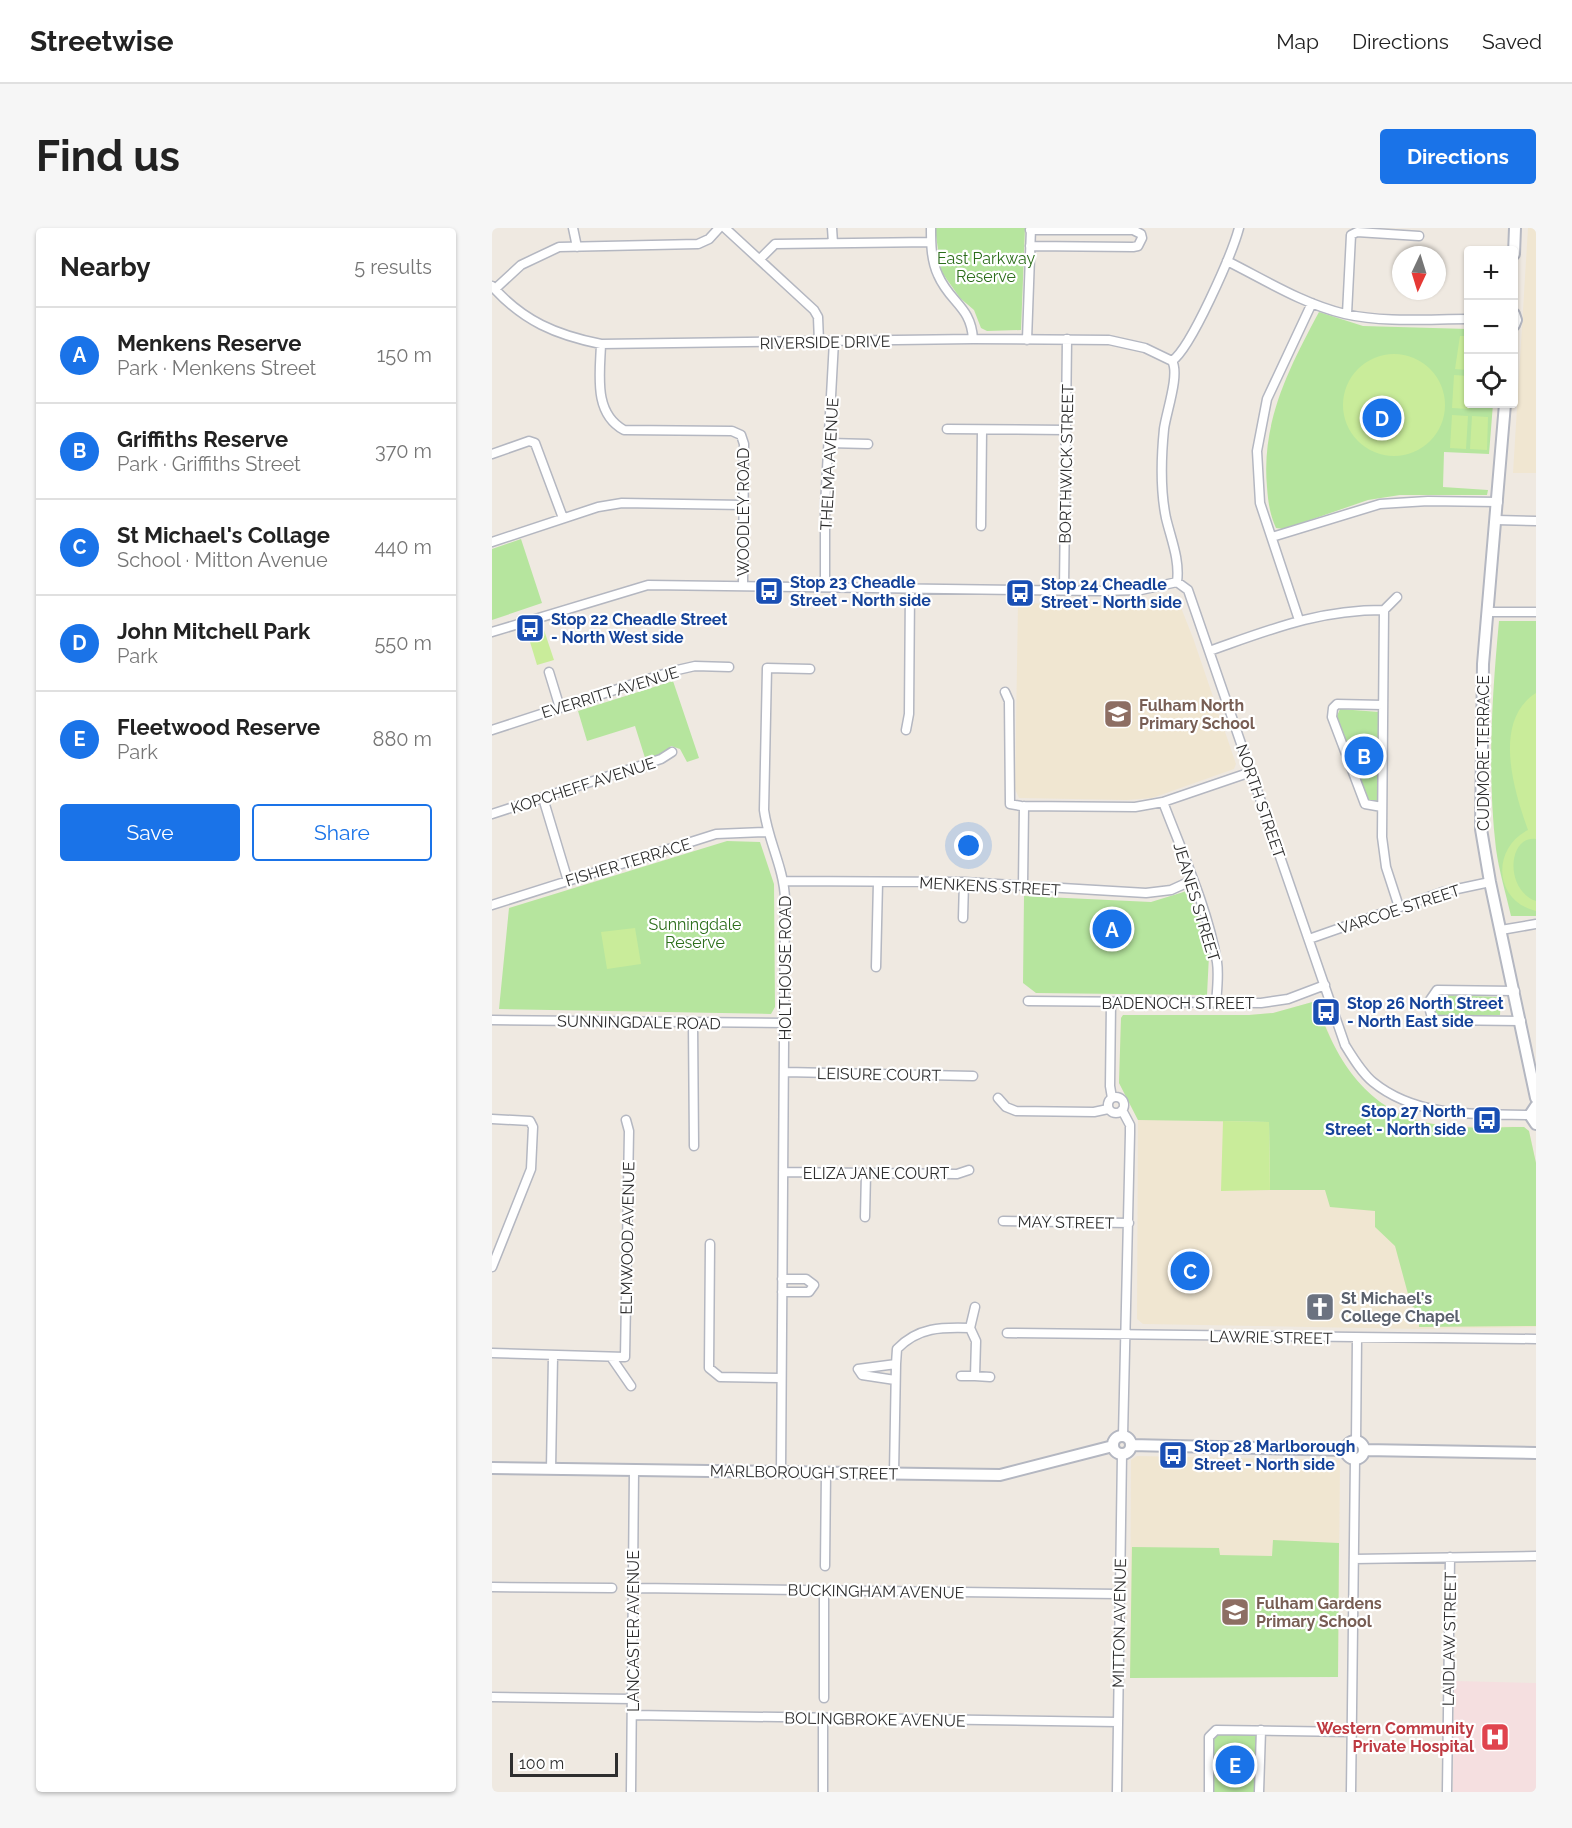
<!DOCTYPE html>
<meta charset="utf-8">
<style>
:root{--surface:#fff;--page:#f6f6f6;--text:#222;--muted:#767676;--line:#e0e0e0;--accent:#1a73e8}
body{margin:0;font-family:Raleway,sans-serif;background:var(--page);color:var(--text)}
.controls{position:absolute;right:18px;top:18px;display:grid;overflow:hidden;border-radius:6px;box-shadow:0 2px 4px #0004}
.controls button{width:54px;height:54px;display:grid;place-items:center;padding:0;border:0;border-bottom:2px solid var(--line);background:var(--surface);color:var(--text);font:30px sans-serif}
.compass{position:absolute;left:900px;top:18px;width:54px;height:54px;border-radius:50%;background:var(--surface);box-shadow:0 2px 4px #0004;rotate:184deg}
.scale{position:absolute;left:18px;bottom:15px;width:108px;box-sizing:border-box;padding-left:6px;border:3px solid #2e2e2e;border-top:0;font-size:16px;line-height:21px;white-space:nowrap;color:#2e2e2e;-webkit-text-stroke:4px #fff;paint-order:stroke}
.you{position:absolute;left:477px;top:618px;width:21px;height:21px;margin:-15px;border:4px solid #fff;border-radius:50%;background:#1a73e8;box-shadow:0 0 0 9px #1a73e833}
.badge{display:grid;place-items:center;width:39px;height:39px;border-radius:50%;background:var(--accent);color:#fff;font-size:20px;font-weight:700}
.pin{position:absolute;translate:-50% -50%;border:3px solid #fff;box-shadow:0 2px 6px #0006}
.list{margin:0;padding:0;list-style:none}
h2{display:flex;justify-content:space-between;align-items:center;height:78px;margin:0;padding:0 24px;font-size:26px}
h2 small{font-size:20px;font-weight:400;color:var(--muted)}
.list li{display:grid;grid-template-columns:39px 1fr auto;gap:18px;align-items:center;box-sizing:border-box;height:96px;padding:0 24px;border-top:2px solid var(--line)}
.list b{display:block;font-size:22px;white-space:nowrap}
.list p{margin:0;font-size:20px;white-space:nowrap;color:var(--muted)}
.list em{font-size:20px;font-style:normal;color:var(--muted)}
.actions{display:flex;gap:12px;padding:18px 24px}
.actions a{flex:1;padding:14px 0;border:2px solid var(--accent);border-radius:6px;text-align:center;font-size:21px;color:var(--accent)}
.actions .main{background:var(--accent);color:#fff}
.icon{flex:none;width:33px;height:33px;fill:none;stroke:currentColor;stroke-width:2;stroke-linecap:round;stroke-linejoin:round}
.map{position:relative;flex:none;width:1044px;height:1564px;overflow:hidden;border-radius:6px}
header{display:flex;align-items:center;gap:36px;box-sizing:border-box;height:84px;padding:0 30px;background:var(--surface);border-bottom:2px solid var(--line)}
header strong{font-size:28px}
nav{display:flex;gap:33px;margin-inline-start:auto;font-size:21px}
.intro{display:flex;align-items:center;justify-content:space-between;box-sizing:border-box;height:144px;padding:0 36px}
h1{margin:0;font-size:42px}
.button{padding:15px 27px;border-radius:6px;background:var(--accent);color:#fff;font-size:21px;font-weight:700}
main{display:flex;gap:36px;padding:0 36px}
aside{flex:1;background:var(--surface);border-radius:6px;box-shadow:0 2px 4px #0004}
.map>svg:first-child{display:block}
.education{fill:#f0e6d1}
.medical{fill:#f5dfe0}
.green{fill:#b6e59e}
.pitch{fill:#c9ec9a}
.lines{fill:none;stroke-linecap:round;stroke-linejoin:round}
.minor-casing{stroke:#b4b7c1;stroke-width:11}
.tertiary-casing{stroke:#b4b7c1;stroke-width:14}
.minor{stroke:#fff;stroke-width:8}
.tertiary{stroke:#fff;stroke-width:10}
.labels{text-anchor:middle;stroke-width:4.5;stroke-linejoin:round;paint-order:stroke}
.park-label{font-size:16px;fill:#2c6e1b;stroke:#fff}
.street-label{font-size:16px;fill:#2e2e2e;stroke:#fff}
.transit-label{font-size:16px;font-weight:bold;fill:#164399;stroke:#fff;text-anchor:start}
.education-label{font-size:16px;font-weight:bold;fill:#785e54;stroke:#fff;text-anchor:start}
.worship-label{font-size:16px;font-weight:bold;fill:#5b616d;stroke:#fff;text-anchor:start}
.health-label{font-size:16px;font-weight:bold;fill:#be3a42;stroke:#fff;text-anchor:end}
</style>
<header>
<strong>Streetwise</strong>
<nav><a>Map</a><a>Directions</a><a>Saved</a></nav>
</header>
<div class="intro"><h1>Find us</h1><a class="button">Directions</a></div>
<main>
<aside>
<h2>Nearby<small>5 results</small></h2>
<ul class="list">
<li><span class="badge">A</span><div><b>Menkens Reserve</b><p>Park · Menkens Street</p></div><em>150 m</em></li>
<li><span class="badge">B</span><div><b>Griffiths Reserve</b><p>Park · Griffiths Street</p></div><em>370 m</em></li>
<li><span class="badge">C</span><div><b>St Michael's Collage</b><p>School · Mitton Avenue</p></div><em>440 m</em></li>
<li><span class="badge">D</span><div><b>John Mitchell Park</b><p>Park</p></div><em>550 m</em></li>
<li><span class="badge">E</span><div><b>Fleetwood Reserve</b><p>Park</p></div><em>880 m</em></li>
</ul>
<div class="actions"><a class="main">Save</a><a>Share</a></div>
</aside>
<div class="map">
<svg width="1044" height="1564" viewBox="0 0 1044 1564">
<rect width="100%" height="100%" fill="#efe9e1"/>
<path class="education" d="M1036 0H1044V245H1021Z
M680 368 686 372 701 410 744 536 742 541 660 570 635 572 527 570 523 561 526 375 631 377Z
M824 773 846 828 870 860 893 878 923 892 949 897 1032 899 1037 903 1044 935V1099L930 1101 651 1096 645 1091 646 892 627 855 629 790 631 787H757L781 785Z
M645 1228 848 1232 846 1449 638 1450 639 1232Z"/>
<path class="medical" d="M962 1453 1044 1455V1564H961Z"/>
<path class="green" d="M443 0H533L529 102 495 103 489 100 482 82 468 70 449 43Z
M827 84 871 98 976 101V176H1001L997 226 952 224 951 259 996 262 995 267H908L876 272 792 301 784 300C778 287 776 274 775 259 769 194 797 140 827 84Z
M29 311 50 375 0 392V321Z
M1007 393H1044V688H1019C1014 666 1007 643 1004 621 995 546 1000 468 1007 393Z
M181 453 207 530 195 534 188 521 179 518 171 528 154 533 143 498 95 513 86 483Z
M848 481 887 484 885 575 879 574 872 569 845 488Z
M235 613 268 614 282 656 283 779 279 786 7 781 17 680Z
M698 662 717 727 715 767 544 765 531 755 532 668 659 674Z
M949 767 1009 769 1008 787H945L940 773Z
M824 773C844 835 879 889 949 897 976 901 1005 899 1032 899L1037 903 1044 935V1098L927 1099V1083L919 1077 903 1018 883 999V983L838 979 833 962H778L777 894 646 892 627 855 629 790 631 787H757L781 785Z
M781 1312 847 1315 846 1449 638 1450 640 1319 727 1320 728 1327 780 1328Z
M767 1504 765 1564H719L722 1506Z"/>
<path class="pitch" d="M968 108H976V142L963 141Z
M851 177a51 51 0 1 1 102 0a51 51 0 1 1-102 0Z
M962 147 976 148 977 181 960 180Z
M960 187 976 188 974 221 958 220Z
M980 188 996 189 995 222 978 221Z
M51 399 62 432 45 437 35 404Z
M1044 465V611C1016 607 1012 662 1044 673V683C1002 673 999 621 1036 602 1022 563 1000 493 1044 465Z
M143 700 149 736 115 741 109 704Z
M731 893 777 894 778 962 729 963Z"/>
<g class="lines">
<g class="minor-casing">
<path id="minor" d="M81 0 85 19
M233 0 322 82 326 89 327 114
M340 0 341 15
M439 0C439 15 439 32 446 47 458 75 479 78 481 111
M538 18 641 19 646 18 650 10 649 6 641 2H538
M268 31 283 16 439 14
M735 33C773 52 811 76 853 86 893 95 936 91 976 91
M0 58C31 93 64 107 109 116L481 111 617 112 653 120 680 133
M3 61 29 37 67 19 206 16 217 11 227 0
M855 86 859 7 865 4 927 8
M535 112 539 0
M109 116C108 146 101 185 132 202L240 203 249 207 252 216 251 358
M680 133C688 146 674 185 672 201 669 231 668 261 674 290 679 311 688 332 685 354
M680 133C699 120 740 26 747 0
M455 201 574 202
M337 215 376 216
M0 226 37 213 43 215 71 290
M1004 292 1044 293
M489 298 490 202
M780 309 888 276 936 273 1006 274
M0 314 106 279 130 275 252 277
M685 354 696 362 853 817C861 830 870 845 881 854 925 890 985 886 1038 887
M333 358V278L342 113
M572 361 575 111
M892 382 890 609 894 639 907 679
M892 382 905 369
M997 384H1044
M807 392 768 275 765 223 775 171 820 75
M0 404 156 357 608 363 649 362 685 354
M717 423C780 401 825 382 892 382
M57 444 68 480
M513 464 517 473 518 576 529 578 643 579 671 574 759 544
M0 502 181 443 203 438 237 439
M414 502 417 486 418 359
M51 570 76 653
M671 574C690 624 716 681 725 734 727 747 725 762 724 776
M890 579 873 576 840 489 841 480 845 476 891 477
M0 586 169 531 180 524
M292 653 472 654 654 665 679 662 701 652
M531 657 532 578
M0 677 224 606 275 604
M471 690 472 654
M1009 702 1044 696
M817 711 951 664 998 654
M384 739 386 654
M1023 763 945 762 936 775 940 790 945 792 1029 793
M536 773 769 775 796 771 833 757
M619 775 618 858 620 870
M0 792 294 795
M201 795 202 918
M293 844 481 848
M616 877a8 8 0 1 1 16 0a8 8 0 1 1-16 0Z
M506 870 514 879 524 883 602 884 616 881
M630 882 638 897V905L631 1208
M0 891 38 893 41 899 39 941 0 1039
M291 944 465 946 477 942
M373 989 374 945
M511 993 637 995
M218 1016 217 1140 228 1149 288 1150
M290 1064H317L322 1057 314 1051H290
M478 1100 483 1079
M515 1105 1044 1111
M0 1125 133 1129 137 903 134 892
M119 1129 139 1158
M469 1148H483
M403 1152 370 1147 366 1141 404 1136
M864 1213 865 1110
M59 1241 61 1128
M289 1244 293 671C292 640 276 613 272 582L275 440 318 441
M402 1245 404 1136 405 1121C426 1099 450 1099 478 1100L484 1113 483 1148 498 1149
M862 1331 1044 1328
M333 1338 334 1244
M0 1359 120 1360
M142 1360 627 1366
M0 1469 141 1471
M332 1470V1362
M140 1487 626 1494
M139 1564 142 1242
M331 1564V1491
M625 1564 630 1226
M717 1564V1509L724 1502 860 1504
M767 1564 769 1502
M859 1564 863 1231
M955 1564 958 1329"/>
</g>
<g class="tertiary-casing">
<path id="tertiary" d="M1022 26 1023 0
M1022 86 1024 92 1022 97
M1013 176 991 436 989 601 998 654 1044 870
M1044 878 1038 887 1044 896
M621 1217a9 9 0 1 1 18 0a9 9 0 1 1-18 0Z
M854 1222a9 9 0 1 1 18 0a9 9 0 1 1-18 0Z
M639 1217 855 1222
M872 1222 1044 1225
M0 1240 508 1247 621 1218"/>
</g>
<use href="#minor" class="minor"/>
<use href="#tertiary" class="tertiary"/>
</g>
<defs>
<g id="bus-square" transform="scale(1.5)"><rect x="-9" y="-9" width="18" height="18" rx="4" fill="#1a4fb4" stroke="#fff"/><path d="M-5-6H5V4H4V6H2V4H-2V6H-4V4H-5ZM-3.5-4V0h7V-4ZM-3.5 1.2v1.5H-2V1.2ZM2 1.2v1.5H3.5V1.2Z" fill="#fff"/></g>
<g id="school-square" transform="scale(1.5)"><rect x="-9" y="-9" width="18" height="18" rx="4" fill="#8d6e63" stroke="#fff"/><path d="M0-5L7-2L0 1L-7-2ZM-4 1L0 2.5L4 1V4Q0 6-4 4Z" fill="#fff"/></g>
<g id="church-square" transform="scale(1.5)"><rect x="-9" y="-9" width="18" height="18" rx="4" fill="#6b7280" stroke="#fff"/><path d="M-1.2-6h2.4v3.5h3.3v2.4h-3.3V6h-2.4V-.1h-3.3v-2.4h3.3Z" fill="#fff"/></g>
<g id="hospital-square" transform="scale(1.5)"><rect x="-9" y="-9" width="18" height="18" rx="4" fill="#e0444e" stroke="#fff"/><path d="M-5-5h3v3.5h4V-5h3V5h-3V1.5h-4V5h-3Z" fill="#fff"/></g>
</defs>
<g fill-rule="evenodd">
<use href="#bus-square" x="277" y="363"/>
<use href="#bus-square" x="528" y="365"/>
<use href="#bus-square" x="38" y="400"/>
<use href="#school-square" x="626" y="486"/>
<use href="#bus-square" x="834" y="784"/>
<use href="#bus-square" x="995" y="892"/>
<use href="#church-square" x="828" y="1079"/>
<use href="#bus-square" x="681" y="1227"/>
<use href="#school-square" x="743" y="1384"/>
<use href="#hospital-square" x="1003" y="1509"/>
</g>
<g class="labels">
<g class="park-label">
<text x="494" y="36">East Parkway<tspan x="494" dy="18">Reserve</tspan></text>
<text x="203" y="702">Sunningdale<tspan x="203" dy="18">Reserve</tspan></text>
</g>
<g class="street-label">
<text transform="translate(333 114) rotate(-1)" y="6">RIVERSIDE DRIVE</text>
<text transform="translate(337 236) rotate(-87)" y="6">THELMA AVENUE</text>
<text transform="translate(574 236) rotate(-89)" y="6">BORTHWICK STREET</text>
<text transform="translate(251 284) rotate(-90)" y="6">WOODLEY ROAD</text>
<text transform="translate(118 464) rotate(-17)" y="6">EVERRITT AVENUE</text>
<text transform="translate(991 525) rotate(-90)" y="6">CUDMORE TERRACE</text>
<text transform="translate(91 557) rotate(-18)" y="6">KOPCHEFF AVENUE</text>
<text transform="translate(769 573) rotate(71)" y="6">NORTH STREET</text>
<text transform="translate(136 634) rotate(-17)" y="6">FISHER TERRACE</text>
<text transform="translate(498 658) rotate(3)" y="6">MENKENS STREET</text>
<text transform="translate(705 674) rotate(73)" y="6">JEANES STREET</text>
<text transform="translate(907 681) rotate(-18)" y="6">VARCOE STREET</text>
<text transform="translate(293 740) rotate(-90)" y="6">HOLTHOUSE ROAD</text>
<text x="686" y="781">BADENOCH STREET</text>
<text transform="translate(147 794) rotate(1)" y="6">SUNNINGDALE ROAD</text>
<text transform="translate(387 846) rotate(1)" y="6">LEISURE COURT</text>
<text x="384" y="951">ELIZA JANE COURT</text>
<text transform="translate(574 994) rotate(1)" y="6">MAY STREET</text>
<text transform="translate(135 1010) rotate(-89)" y="6">ELMWOOD AVENUE</text>
<text transform="translate(779 1109) rotate(1)" y="6">LAWRIE STREET</text>
<text transform="translate(312 1244) rotate(1)" y="6">MARLBOROUGH STREET</text>
<text transform="translate(384 1363) rotate(1)" y="6">BUCKINGHAM AVENUE</text>
<text transform="translate(627 1395) rotate(-89)" y="6">MITTON AVENUE</text>
<text transform="translate(141 1403) rotate(-90)" y="6">LANCASTER AVENUE</text>
<text transform="translate(957 1411) rotate(-89)" y="6">LAIDLAW STREET</text>
<text transform="translate(383 1491) rotate(1)" y="6">BOLINGBROKE AVENUE</text>
</g>
<g class="transit-label">
<text x="298" y="360">Stop 23 Cheadle<tspan x="298" dy="18">Street - North side</tspan></text>
<text x="549" y="362">Stop 24 Cheadle<tspan x="549" dy="18">Street - North side</tspan></text>
<text x="59" y="397">Stop 22 Cheadle Street<tspan x="59" dy="18">- North West side</tspan></text>
<text x="855" y="781">Stop 26 North Street<tspan x="855" dy="18">- North East side</tspan></text>
<text x="974" y="889" text-anchor="end">Stop 27 North<tspan x="974" dy="18">Street - North side</tspan></text>
<text x="702" y="1224">Stop 28 Marlborough<tspan x="702" dy="18">Street - North side</tspan></text>
</g>
<g class="education-label">
<text x="647" y="483">Fulham North<tspan x="647" dy="18">Primary School</tspan></text>
<text x="764" y="1381">Fulham Gardens<tspan x="764" dy="18">Primary School</tspan></text>
</g>
<g class="worship-label">
<text x="849" y="1076">St Michael's<tspan x="849" dy="18">College Chapel</tspan></text>
</g>
<g class="health-label">
<text x="982" y="1506">Western Community<tspan x="982" dy="18">Private Hospital</tspan></text>
</g>
</g>
</svg>
<div class="controls">
<button>+</button>
<button>−</button>
<button><svg class="icon" aria-label="locate" viewBox="0 0 24 24"><circle cx="12" cy="12" r="6"/><path d="M12 2v4M12 18v4M2 12h4M18 12h4"/></svg></button>
</div>
<svg class="compass" viewBox="-18 -18 36 36"><path d="M0-13l5 13h-10z" fill="#e53935"/><path d="M0 13l5-13h-10z" fill="#767676"/></svg>
<div class="scale">100 m</div>
<div class="you"></div>
<div class="pin badge" style="left:620px;top:701px">A</div>
<div class="pin badge" style="left:872px;top:528px">B</div>
<div class="pin badge" style="left:698px;top:1043px">C</div>
<div class="pin badge" style="left:890px;top:190px">D</div>
<div class="pin badge" style="left:743px;top:1537px">E</div>
</div>
</main>
